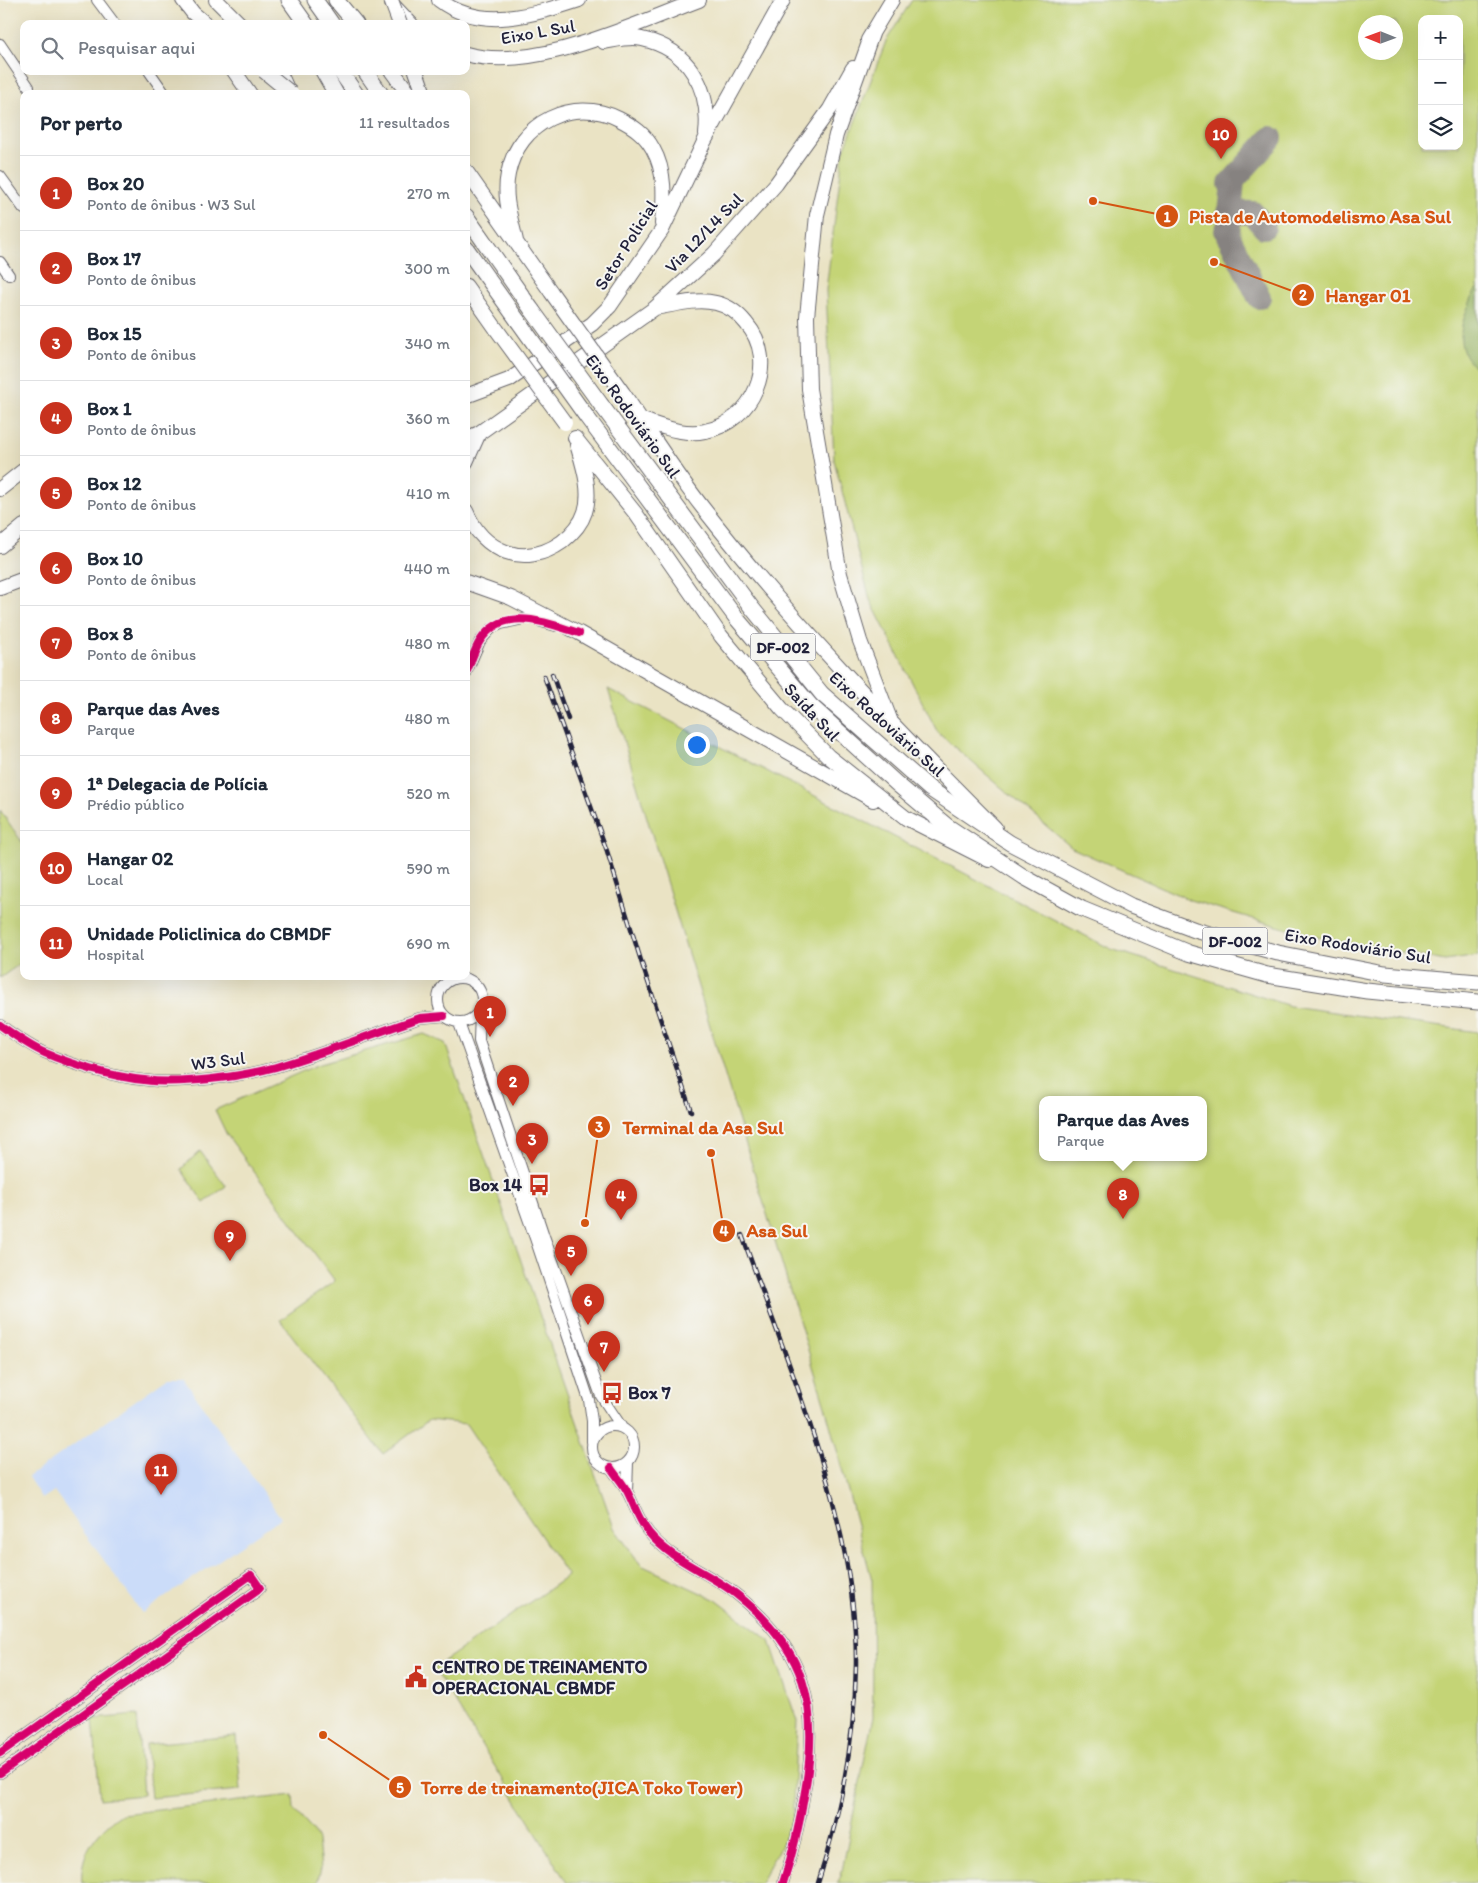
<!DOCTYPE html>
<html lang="pt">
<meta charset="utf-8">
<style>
:root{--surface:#fff;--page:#f2f2f3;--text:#1f2937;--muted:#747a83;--line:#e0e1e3;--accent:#c8321e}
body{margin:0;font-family:Itim,sans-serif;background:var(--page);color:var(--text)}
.controls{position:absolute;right:15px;top:15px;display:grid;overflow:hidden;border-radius:10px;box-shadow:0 5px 20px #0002}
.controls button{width:45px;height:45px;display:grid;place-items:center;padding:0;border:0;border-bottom:1px solid var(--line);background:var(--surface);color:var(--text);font:25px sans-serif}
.compass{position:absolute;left:1358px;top:15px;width:45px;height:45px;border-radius:50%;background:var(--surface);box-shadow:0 5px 20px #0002;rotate:271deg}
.you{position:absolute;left:696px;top:744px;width:18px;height:18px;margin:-12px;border:4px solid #fff;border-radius:50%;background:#1a73e8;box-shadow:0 0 0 8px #1a73e833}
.badge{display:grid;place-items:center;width:32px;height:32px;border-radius:50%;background:var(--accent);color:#fff;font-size:16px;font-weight:700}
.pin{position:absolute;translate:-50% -41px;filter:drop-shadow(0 1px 2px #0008)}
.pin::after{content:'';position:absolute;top:26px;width:18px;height:15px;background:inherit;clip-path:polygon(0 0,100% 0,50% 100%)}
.popup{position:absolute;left:1039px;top:1096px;width:168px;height:65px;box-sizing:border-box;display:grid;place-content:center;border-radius:10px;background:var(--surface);filter:drop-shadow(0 1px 4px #0005);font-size:16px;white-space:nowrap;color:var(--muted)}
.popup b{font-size:19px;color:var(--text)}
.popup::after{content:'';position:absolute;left:50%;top:100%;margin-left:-10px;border:10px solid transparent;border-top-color:var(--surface)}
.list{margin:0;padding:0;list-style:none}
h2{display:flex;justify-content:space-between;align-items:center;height:65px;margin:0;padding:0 20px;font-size:21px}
h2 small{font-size:16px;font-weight:400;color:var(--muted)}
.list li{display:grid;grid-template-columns:32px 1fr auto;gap:15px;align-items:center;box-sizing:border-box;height:75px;padding:0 20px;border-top:1px solid var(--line)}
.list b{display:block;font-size:19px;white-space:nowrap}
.list p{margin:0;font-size:16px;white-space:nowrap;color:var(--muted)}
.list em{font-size:16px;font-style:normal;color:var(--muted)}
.icon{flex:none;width:28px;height:28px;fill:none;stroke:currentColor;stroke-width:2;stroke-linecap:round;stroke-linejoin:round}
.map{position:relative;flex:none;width:1478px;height:1883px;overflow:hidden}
.search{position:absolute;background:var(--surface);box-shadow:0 5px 20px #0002;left:20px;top:20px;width:450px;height:55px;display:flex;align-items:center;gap:12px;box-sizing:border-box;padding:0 18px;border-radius:10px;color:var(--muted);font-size:19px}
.panel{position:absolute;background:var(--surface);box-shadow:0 5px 20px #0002;left:20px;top:90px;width:450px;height:890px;border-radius:10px}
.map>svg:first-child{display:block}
.built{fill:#cbdcf9}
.green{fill:#c4d476;stroke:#737b58;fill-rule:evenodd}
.forest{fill:#9bb667;stroke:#5e6c51}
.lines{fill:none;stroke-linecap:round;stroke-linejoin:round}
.taxiway{stroke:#868280;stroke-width:24}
.minor-casing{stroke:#68666b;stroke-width:12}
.major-casing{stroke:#68666b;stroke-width:16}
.highway-casing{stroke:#68666b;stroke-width:17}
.minor{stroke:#fff;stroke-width:10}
.major{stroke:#fff;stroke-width:14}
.highway{stroke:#fff;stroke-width:15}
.rail-casing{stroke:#22223b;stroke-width:4.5}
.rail{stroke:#f6f6f2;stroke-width:2.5;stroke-dasharray:8;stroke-linecap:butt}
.major-bridge-casing{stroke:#68666b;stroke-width:16;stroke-linecap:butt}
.highway-bridge-casing{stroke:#68666b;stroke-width:17;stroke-linecap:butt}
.major-bridge{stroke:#fff;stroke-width:14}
.highway-bridge{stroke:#fff;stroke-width:15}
.cycleway-casing{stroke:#f6f6f2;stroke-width:11}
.cycleway{stroke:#d6006c;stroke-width:8}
.labels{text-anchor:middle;stroke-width:4;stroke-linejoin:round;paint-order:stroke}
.shield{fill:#f6f6f2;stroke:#626272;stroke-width:1}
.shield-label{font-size:16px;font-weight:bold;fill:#22223b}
.street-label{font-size:18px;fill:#22223b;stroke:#f6f6f2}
.poi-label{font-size:18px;font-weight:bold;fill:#22223b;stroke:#f6f6f2;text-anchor:start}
.leader{fill:none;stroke:#d45411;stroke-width:2}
.callout-dot{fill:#d45411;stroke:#f6f6f2;stroke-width:2}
.mark-label{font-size:15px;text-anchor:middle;font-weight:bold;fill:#fff}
.callout-label{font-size:19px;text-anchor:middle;font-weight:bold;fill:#d45411;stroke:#f6f6f2;stroke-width:4;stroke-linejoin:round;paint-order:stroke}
</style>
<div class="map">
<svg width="1478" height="1883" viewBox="0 0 1478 1883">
<rect width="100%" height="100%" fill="#f6f6f2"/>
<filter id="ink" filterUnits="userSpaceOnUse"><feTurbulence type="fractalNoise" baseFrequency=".02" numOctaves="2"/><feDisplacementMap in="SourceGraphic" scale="10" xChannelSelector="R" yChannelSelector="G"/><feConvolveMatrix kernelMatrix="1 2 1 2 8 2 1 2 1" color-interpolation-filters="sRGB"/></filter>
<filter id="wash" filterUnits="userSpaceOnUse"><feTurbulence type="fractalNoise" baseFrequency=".0096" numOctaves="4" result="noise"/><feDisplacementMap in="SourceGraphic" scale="20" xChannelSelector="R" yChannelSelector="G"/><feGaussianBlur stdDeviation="1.12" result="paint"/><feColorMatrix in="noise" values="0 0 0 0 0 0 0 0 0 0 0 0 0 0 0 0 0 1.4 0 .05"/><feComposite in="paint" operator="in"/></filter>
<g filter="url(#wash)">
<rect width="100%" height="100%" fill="#eae3c4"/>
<path class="built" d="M167 1378H183L281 1518 142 1613 54 1491 42 1499 28 1477Z"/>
<path class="green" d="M912 0H1478V956L1445 961 1311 936 1190 900 1072 848 938 733 870 600 834 460 826 290 843 153 886 41ZM1422 19H1459V146H1422ZM1366 22H1396V52H1366Z
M608 689 1111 949 1290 1006 1478 1032V1883H837L841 1876 873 1717 872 1580 825 1406ZM1043 1100H1203V1158H1043Z
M0 810 24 845V961L0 978Z
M424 1034 445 1043 614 1528 641 1565 716 1600 770 1641 797 1721 792 1825 760 1883H567L434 1668 568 1576 466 1424 429 1420 383 1454 280 1320 335 1281 227 1135 215 1110 317 1065Z
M200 1151 226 1186 204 1203 181 1169Z
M137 1715 143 1795 100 1799 93 1719Z
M236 1736 241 1790 151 1798 146 1744Z
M293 1795 294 1810 314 1832 318 1840 321 1868 317 1883H82C79 1853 98 1829 122 1814Z"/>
<path class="forest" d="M1478 286V369C1447 349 1465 311 1478 286Z"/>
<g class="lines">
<path class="taxiway" d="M1230 184 1271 138
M1228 212 1253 213 1264 227
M1226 231 1259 297
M1228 236 1233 181"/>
</g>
</g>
<g filter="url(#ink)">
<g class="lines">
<g class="minor-casing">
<path id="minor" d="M97 0 115 24
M0 44 29 87
M149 71 165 94
M0 176 24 209
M0 262 9 275
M466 673 480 641 491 629 501 624 528 618 556 626
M438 1000a22 22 0 1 1 44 0a22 22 0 1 1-44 0Z
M480 1012 479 1041 544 1236 601 1396 621 1426
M459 1023 535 1238 589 1400 592 1421V1442
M0 1025C14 1035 29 1046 45 1053 73 1065 113 1077 144 1080 180 1085 240 1077 276 1067 324 1053 372 1034 420 1018L444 1016
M592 1447a21 21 0 1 1 42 0a21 21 0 1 1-42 0Z
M611 1468C616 1476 624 1484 628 1493 635 1507 639 1521 649 1533 672 1561 708 1572 736 1594 806 1649 820 1705 805 1791 800 1823 793 1853 783 1883
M627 1492 628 1462
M0 1753 251 1575 260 1588 257 1591 0 1773"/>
</g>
<g class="major-casing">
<path id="major" d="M183 0 193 13 206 24
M216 0 240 24
M439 0C481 32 533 15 579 0
M392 4 411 24
M872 34 836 135 817 215 807 317 809 389 840 574 860 641 893 727
M868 40 892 0
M604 42C616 40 630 36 642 39 689 49 711 89 706 134
M466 54C534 73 635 24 699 0
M234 71 250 94
M279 71 289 93
M416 71 424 94
M466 171 551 292
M516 241C511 219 503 197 508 174 518 122 573 96 619 119 633 126 645 134 653 149 666 172 664 198 662 224
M466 286 497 330
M623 393C649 431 674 471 703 508 792 622 893 726 995 828
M466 396 509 380 592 324 610 306 662 230 705 140 783 0
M642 420C661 426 684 436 705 431 753 422 780 362 746 323 738 313 729 306 716 303 696 298 674 305 655 308
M575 438 636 514 721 636 782 709 828 756 906 818 989 860
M466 439 479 433 655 308 714 254 776 184 830 109 853 68
M466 462 479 433
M0 489 24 470
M466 511C483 552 524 569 562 542 572 534 581 525 585 512 592 491 583 465 577 444
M0 546 24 526
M466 582 511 598 579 633 873 800
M0 588 24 579"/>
</g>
<g class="highway-casing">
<path id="highway" d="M289 0 306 24
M315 0 332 24
M336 0 356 24
M323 71 336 94
M340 71 356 94
M365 71 381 94
M392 71 409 94
M466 216 532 310
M466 248 518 321
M602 406 752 608 822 694 930 789 1010 843 1131 906 1195 930 1278 953 1385 974 1478 982
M586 416 737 619 811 706 897 784 947 826 1024 877 1082 909 1189 953 1267 975 1367 991 1478 1002"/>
</g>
<use href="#minor" class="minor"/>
<use href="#major" class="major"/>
<use href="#highway" class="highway"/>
<g class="rail-casing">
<path id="rail" d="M552 674 568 719
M544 676 607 851 642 964 691 1111
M742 1235C789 1369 857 1521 856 1664 855 1739 841 1812 818 1883"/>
</g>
<use href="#rail" class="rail"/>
<g class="major-bridge-casing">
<path id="major-bridge" d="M391 0 400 24
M264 71 292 94
M551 292 623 393
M497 330 565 423"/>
</g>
<g class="highway-bridge-casing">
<path id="highway-bridge" d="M532 310 602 406
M518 321 586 416"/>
</g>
<use href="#major-bridge" class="major-bridge"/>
<use href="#highway-bridge" class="highway-bridge"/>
<g class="cycleway-casing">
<path id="cycleway" d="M466 673C471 663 474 650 480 641 504 604 546 623 579 633
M0 1025C14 1035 29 1046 45 1053 73 1065 113 1077 144 1080 180 1085 240 1077 276 1067 324 1053 372 1034 420 1018L444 1016
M611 1468C616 1476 624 1484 628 1493 635 1507 639 1521 649 1533 672 1561 708 1572 736 1594 806 1649 820 1705 805 1791 800 1823 793 1853 783 1883
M0 1753 251 1575 260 1588 257 1591 0 1773"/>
</g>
<use href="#cycleway" class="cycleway"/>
</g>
</g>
<defs>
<g id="bus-bare" transform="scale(1.725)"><path d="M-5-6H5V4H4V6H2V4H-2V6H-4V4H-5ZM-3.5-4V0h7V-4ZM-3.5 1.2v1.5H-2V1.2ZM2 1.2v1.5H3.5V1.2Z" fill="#c8321e" stroke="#f6f6f2" stroke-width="2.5" paint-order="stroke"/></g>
<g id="civic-bare" transform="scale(1.725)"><path d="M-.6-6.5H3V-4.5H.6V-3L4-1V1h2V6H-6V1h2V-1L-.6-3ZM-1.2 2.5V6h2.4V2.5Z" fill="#c8321e" stroke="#f6f6f2" stroke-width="2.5" paint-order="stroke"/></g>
</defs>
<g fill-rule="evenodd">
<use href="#bus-bare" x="539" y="1185"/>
<use href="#bus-bare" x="612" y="1393"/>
<use href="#civic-bare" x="416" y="1677"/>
</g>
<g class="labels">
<g class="shield">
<rect x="750.5" y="633.5" width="65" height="27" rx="4"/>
<rect x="1202.5" y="927.5" width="65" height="27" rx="4"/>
</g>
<g class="shield-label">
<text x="783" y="653">DF-002</text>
<text x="1235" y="947">DF-002</text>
</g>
<g class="street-label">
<text transform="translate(538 32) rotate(-10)" y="6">Eixo L Sul</text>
<text transform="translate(704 233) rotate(-46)" y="6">Via L2/L4 Sul</text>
<text transform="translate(626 245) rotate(-58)" y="6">Setor Policial</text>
<text transform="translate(633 416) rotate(54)" y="6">Eixo Rodoviário Sul</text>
<text transform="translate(812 712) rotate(47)" y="6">Saída Sul</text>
<text transform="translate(887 724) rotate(42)" y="6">Eixo Rodoviário Sul</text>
<text transform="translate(1358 946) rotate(9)" y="6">Eixo Rodoviário Sul</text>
<text transform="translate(218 1061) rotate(-7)" y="6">W3 Sul</text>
</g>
<g class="poi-label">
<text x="522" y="1191" text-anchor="end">Box 14</text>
<text x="628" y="1399">Box 7</text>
<text x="432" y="1673">CENTRO DE TREINAMENTO<tspan x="432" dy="21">OPERACIONAL CBMDF</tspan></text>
</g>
</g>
<path class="leader" d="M1093 201L1167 216M1214 262L1303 295M585 1223L599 1127M711 1153L724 1231M323 1735L400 1787"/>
<g class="callout-dot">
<circle cx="1093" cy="201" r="5"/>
<circle cx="1214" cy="262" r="5"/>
<circle cx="585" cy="1223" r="5"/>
<circle cx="711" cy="1153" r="5"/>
<circle cx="323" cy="1735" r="5"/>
<circle cx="1167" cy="216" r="12"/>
<circle cx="1303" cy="295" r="12"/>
<circle cx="599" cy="1127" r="12"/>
<circle cx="724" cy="1231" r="12"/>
<circle cx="400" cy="1787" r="12"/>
</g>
<g class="mark-label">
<text x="1167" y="222">1</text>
<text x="1303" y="300">2</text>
<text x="599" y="1132">3</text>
<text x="724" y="1236">4</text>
<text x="400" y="1793">5</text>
</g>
<g class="callout-label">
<text x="1320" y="223">Pista de Automodelismo Asa Sul</text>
<text x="1368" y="302">Hangar 01</text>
<text x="703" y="1134">Terminal da Asa Sul</text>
<text x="777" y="1237">Asa Sul</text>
<text x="582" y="1794">Torre de treinamento(JICA Toko Tower)</text>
</g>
</svg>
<div class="controls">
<button>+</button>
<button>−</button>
<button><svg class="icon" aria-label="layers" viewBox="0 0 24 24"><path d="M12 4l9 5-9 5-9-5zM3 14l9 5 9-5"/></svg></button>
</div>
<svg class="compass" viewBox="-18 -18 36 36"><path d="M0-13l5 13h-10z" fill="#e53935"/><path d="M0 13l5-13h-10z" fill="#747a83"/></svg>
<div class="you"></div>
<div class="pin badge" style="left:490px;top:1037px">1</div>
<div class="pin badge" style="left:513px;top:1106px">2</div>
<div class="pin badge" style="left:532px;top:1164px">3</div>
<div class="pin badge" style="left:621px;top:1220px">4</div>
<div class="pin badge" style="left:571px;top:1276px">5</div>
<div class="pin badge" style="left:588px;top:1325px">6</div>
<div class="pin badge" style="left:604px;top:1372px">7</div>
<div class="pin badge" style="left:1123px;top:1219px">8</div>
<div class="popup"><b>Parque das Aves</b>Parque</div>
<div class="pin badge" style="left:230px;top:1261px">9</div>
<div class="pin badge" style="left:1221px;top:159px">10</div>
<div class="pin badge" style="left:161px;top:1495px">11</div>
<div class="search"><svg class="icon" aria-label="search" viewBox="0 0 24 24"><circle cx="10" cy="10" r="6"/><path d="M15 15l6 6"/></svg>Pesquisar aqui</div>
<section class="panel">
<h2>Por perto<small>11 resultados</small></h2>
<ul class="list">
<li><span class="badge">1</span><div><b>Box 20</b><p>Ponto de ônibus · W3 Sul</p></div><em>270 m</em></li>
<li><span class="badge">2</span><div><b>Box 17</b><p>Ponto de ônibus</p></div><em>300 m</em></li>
<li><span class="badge">3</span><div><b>Box 15</b><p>Ponto de ônibus</p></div><em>340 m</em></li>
<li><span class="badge">4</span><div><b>Box 1</b><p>Ponto de ônibus</p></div><em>360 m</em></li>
<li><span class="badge">5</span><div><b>Box 12</b><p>Ponto de ônibus</p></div><em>410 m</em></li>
<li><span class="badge">6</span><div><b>Box 10</b><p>Ponto de ônibus</p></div><em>440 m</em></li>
<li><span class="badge">7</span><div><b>Box 8</b><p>Ponto de ônibus</p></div><em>480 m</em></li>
<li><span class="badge">8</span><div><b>Parque das Aves</b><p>Parque</p></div><em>480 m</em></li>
<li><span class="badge">9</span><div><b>1ª Delegacia de Polícia</b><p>Prédio público</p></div><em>520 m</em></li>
<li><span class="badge">10</span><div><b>Hangar 02</b><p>Local</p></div><em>590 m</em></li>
<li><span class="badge">11</span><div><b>Unidade Policlinica do CBMDF</b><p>Hospital</p></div><em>690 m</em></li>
</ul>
</section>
</div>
